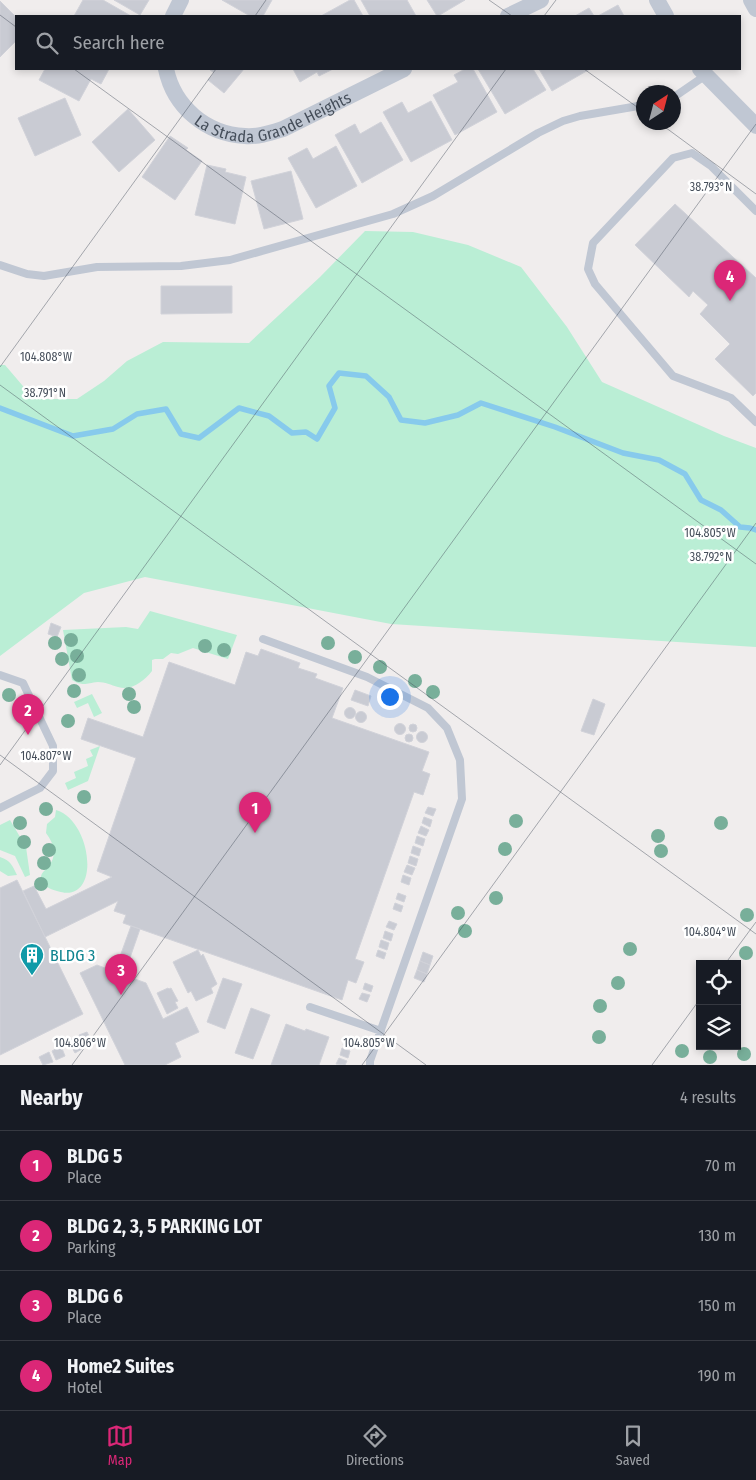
<!DOCTYPE html>
<meta charset="utf-8">
<style>
:root{--surface:#171b24;--page:#20242c;--text:#f1f3f6;--muted:#9ea1a6;--line:#363941;--accent:#db2777}
body{margin:0;font-family:"Fira Sans Condensed",sans-serif;background:var(--page);color:var(--text)}
.controls{position:absolute;right:15px;bottom:15px;display:grid;overflow:hidden;border-radius:0px;box-shadow:0 2px 8px #0003}
.controls button{width:45px;height:45px;display:grid;place-items:center;padding:0;border:0;border-bottom:1px solid var(--line);background:var(--surface);color:var(--text);font:25px sans-serif}
.compass{position:absolute;left:636px;top:85px;width:45px;height:45px;border-radius:50%;background:var(--surface);box-shadow:0 2px 8px #0003;rotate:36deg}
.you{position:absolute;left:389px;top:696px;width:18px;height:18px;margin:-12px;border:4px solid #fff;border-radius:50%;background:#1a73e8;box-shadow:0 0 0 8px #1a73e833}
.badge{display:grid;place-items:center;width:32px;height:32px;border-radius:50%;background:var(--accent);color:#fff;font-size:16px;font-weight:700}
.pin{position:absolute;translate:-50% -41px;filter:drop-shadow(0 1px 2px #0008)}
.pin::after{content:'';position:absolute;top:26px;width:18px;height:15px;background:inherit;clip-path:polygon(0 0,100% 0,50% 100%)}
.list{margin:0;padding:0;list-style:none}
h2{display:flex;justify-content:space-between;align-items:center;height:65px;margin:0;padding:0 20px;font-size:21px}
h2 small{font-size:16px;font-weight:400;color:var(--muted)}
.list li{display:grid;grid-template-columns:32px 1fr auto;gap:15px;align-items:center;box-sizing:border-box;height:70px;padding:0 20px;border-top:1px solid var(--line)}
.list b{display:block;font-size:19px;white-space:nowrap}
.list p{margin:0;font-size:16px;white-space:nowrap;color:var(--muted)}
.list em{font-size:16px;font-style:normal;color:var(--muted)}
.icon{flex:none;width:28px;height:28px;fill:none;stroke:currentColor;stroke-width:2;stroke-linecap:round;stroke-linejoin:round}
.map{position:relative;flex:none;width:756px;height:1065px;overflow:hidden}
.search{position:absolute;background:var(--surface);box-shadow:0 2px 8px #0003;left:15px;right:15px;top:15px;height:55px;display:flex;align-items:center;gap:12px;box-sizing:border-box;padding:0 18px;border-radius:0px;color:var(--muted);font-size:19px}
.sheet{height:345px;background:var(--surface)}
nav{display:flex;justify-content:space-around;align-items:center;box-sizing:border-box;height:70px;border-top:1px solid var(--line);background:var(--surface);font-size:14px;color:var(--muted)}
nav a{display:grid;justify-items:center;gap:2px}
nav .on{color:var(--accent)}
.map>svg:first-child{display:block}
.green{fill:#baeed5}
.lines{fill:none;stroke-linecap:round;stroke-linejoin:round}
.stream{stroke:#87caec;stroke-width:5.5}
.building{fill:#c9cbd3;stroke:#d1d2d9}
.lane{stroke:#c0c7d3;stroke-width:8}
.street{stroke:#c0c7d3;stroke-width:16}
.tree{fill:#78af9a}
.ticks{fill:none;stroke:#454e5a;stroke-width:1;stroke-opacity:0.45}
.labels{text-anchor:middle;stroke-width:5;stroke-linejoin:round;paint-order:stroke}
.street-label{font-size:16px;fill:#454e5a;stroke:#fff}
.culture-label{font-size:16px;fill:#0d838f;stroke:#fff;text-anchor:start}
.ticks-label{font-size:12px;text-anchor:middle;fill:#454e5a;stroke:#fff;stroke-width:5;stroke-linejoin:round;paint-order:stroke}
</style>
<div class="map">
<svg width="756" height="1065" viewBox="0 0 756 1065">
<rect width="100%" height="100%" fill="#f0eded"/>
<path class="green" d="M365 231 413 232 468 245 521 267 567 327 602 382 724 436 756 448V647L391 624 145 577 84 593 0 656V365H5L34 399H77L104 381 127 361 163 342 249 343 320 277Z
M150 611 237 635 228 659 193 648 178 654 171 653 163 659H155L152 660V671C144 681 132 691 118 687 111 685 105 682 98 682 86 683 84 687 72 680L63 630 126 627 138 629Z
M92 694 102 713 94 717 88 703 77 708 74 702Z
M100 746 88 781 68 790 65 783 76 778 74 772 88 766 86 759 93 756 90 750Z
M56 810C93 821 102 906 57 891 50 889 45 887 41 881 40 874 43 872 48 867 58 855 54 844 46 833L47 824 55 817Z
M10 820 26 847 30 875 25 877 15 856 0 850V825Z
M0 857C11 861 12 865 17 875L8 876 0 871Z"/>
<g class="lines">
<path class="stream" d="M0 408 73 436 113 429 137 414 166 409 181 434 199 438 239 408 269 416 292 433 306 432 317 439 335 408 329 386 339 373 366 376 389 397 401 420 425 423 458 415 481 403 555 427 623 453 659 460 685 474 701 500 721 510 740 527 750 528 756 530"/>
</g>
<path class="building" d="M83 0H103L131 16H74Z
M114 0H149L140 15Z
M222 0H272L263 16H250Z
M350 0H354L363 16H321Z
M361 0H407L416 16H370Z
M427 0H465L438 16H437Z
M0 1 16 17V41L0 57Z
M618 5 624 16H598Z
M589 8 594 16H575Z
M45 69H109L101 84 91 79 79 101 39 80Z
M209 69H244L224 93 208 80 214 73Z
M293 69H333L319 76 317 72 300 82Z
M465 69H473L497 112 455 135 433 95 458 82 454 75Z
M478 69H533L546 90 505 114Z
M539 69H590L552 91Z
M65 98 81 135 35 156 18 118Z
M431 101 452 140 411 162 383 112 402 102 408 113Z
M128 109 155 140 119 172 92 142Z
M381 122 403 160 362 183 335 135 355 124 360 134Z
M170 136 188 148 186 150 202 161 175 200 142 177Z
M336 146 357 186 316 208 288 158 307 148 313 159Z
M207 165 226 169 225 172 246 177 235 224 195 215Z
M291 171 303 219 264 229 251 181Z
M675 204 756 278V393L753 396 715 359 730 344 700 314 708 305 693 291 689 297 635 245Z
M161 286H232V313L161 314Z
M51 623 61 627 57 637 48 634Z
M261 649 300 663 298 668 317 674 315 678 343 688 332 718 429 752 422 771 430 774 423 795 414 792 355 959 364 962 356 983 348 980 342 1000 123 923 126 915 114 911 118 901 45 937 23 891 34 886 46 909 112 877 97 871 136 758 81 739 88 718 143 737 169 662 235 685 246 652 258 656Z
M355 690 371 696 368 706 351 700Z
M593 699 605 704 594 735 581 731Z
M344.5 713a5.5 5.5 0 1 1 11 0a5.5 5.5 0 1 1-11 0Z
M355.5 717a5.5 5.5 0 1 1 11 0a5.5 5.5 0 1 1-11 0Z
M394.5 729a5.5 5.5 0 1 1 11 0a5.5 5.5 0 1 1-11 0Z
M409 728a4 4 0 1 1 8 0a4 4 0 1 1-8 0Z
M416.5 737a5.5 5.5 0 1 1 11 0a5.5 5.5 0 1 1-11 0Z
M405 738a4 4 0 1 1 8 0a4 4 0 1 1-8 0Z
M428 807 436 809 433 816 425 813Z
M424 817 432 820 430 827 422 823Z
M421 826 429 830 426 836 418 833Z
M417 836 425 839 423 846 415 843Z
M413 846 421 849 419 856 411 853Z
M410 856 418 859 416 866 408 863Z
M407 865 415 868 412 875 404 872Z
M403 875 411 878 409 885 401 882Z
M17 880 83 1014 0 1055V888Z
M398 893 406 896 404 902 396 899Z
M395 903 403 906 401 912 393 909Z
M389 921 397 924 394 930 386 927Z
M131 926 140 929 124 975 146 983 163 1019 187 1007 199 1032 175 1043 181 1057 165 1065H125L80 973 97 965 105 968 118 962Z
M385 931 393 934 391 941 383 938Z
M381 940 389 943 387 950 379 947Z
M198 950 201 956 203 954 217 984 211 988 213 993 196 1001 191 991 188 993 173 962Z
M378 950 386 953 384 959 376 956Z
M423 952 433 956 430 965 420 961Z
M420 961 430 965 427 974 417 970Z
M417 970 427 974 424 982 414 978Z
M223 978 242 984 225 1029 207 1022Z
M365 983 373 986 371 992 363 989Z
M168 988 169 989 171 988 178 1001 175 1002 178 1008 167 1014 157 993Z
M362 993 370 995 367 1002 359 999Z
M251 1008 270 1015 253 1059 235 1053Z
M286 1024 305 1031 306 1029 329 1037 319 1065H271Z
M87 1032 93 1044 85 1047 79 1035Z
M76 1037 82 1049 75 1053 68 1041Z
M346 1038 354 1041 351 1048 343 1045Z
M61 1046 65 1056 56 1060 52 1051Z
M342 1048 350 1051 348 1058 340 1055Z
M49 1052 53 1062 43 1065 39 1057Z
M339 1058 347 1061 345 1065 336 1064Z"/>
<g class="lines">
<path class="lane" d="M674 97 706 75
M756 211 711 166 692 153 673 158 593 243 588 269 595 284 673 376 731 398 756 422
M0 265 27 274 44 276 97 267 181 266 230 260 393 214 433 196 538 133 563 121 580 116 644 105
M263 639 367 677 428 708 447 728 460 760 462 799 370 1061V1065
M0 675 23 683 53 746V771L40 788 0 808
M310 1007 381 1031"/>
<g class="street">
<path d="M657 0 666 16"/>
<path d="M751 0 756 9"/>
<path d="M173 16 181 0"/>
<path d="M508 16 541 0"/>
<path id="s1" d="M166 69C174 107 206 134 245 136 258 137 270 133 283 129L404 69"/>
<path d="M700 69 756 126"/>
</g>
</g>
<g class="tree">
<circle cx="71" cy="640" r="7"/>
<circle cx="55" cy="643" r="7"/>
<circle cx="328" cy="643" r="7"/>
<circle cx="205" cy="646" r="7"/>
<circle cx="224" cy="650" r="7"/>
<circle cx="77" cy="656" r="7"/>
<circle cx="355" cy="657" r="7"/>
<circle cx="62" cy="659" r="7"/>
<circle cx="380" cy="667" r="7"/>
<circle cx="79" cy="675" r="7"/>
<circle cx="415" cy="681" r="7"/>
<circle cx="74" cy="691" r="7"/>
<circle cx="433" cy="692" r="7"/>
<circle cx="129" cy="694" r="7"/>
<circle cx="9" cy="695" r="7"/>
<circle cx="134" cy="707" r="7"/>
<circle cx="68" cy="721" r="7"/>
<circle cx="84" cy="797" r="7"/>
<circle cx="46" cy="809" r="7"/>
<circle cx="516" cy="821" r="7"/>
<circle cx="20" cy="823" r="7"/>
<circle cx="721" cy="823" r="7"/>
<circle cx="658" cy="836" r="7"/>
<circle cx="24" cy="842" r="7"/>
<circle cx="505" cy="849" r="7"/>
<circle cx="49" cy="850" r="7"/>
<circle cx="661" cy="851" r="7"/>
<circle cx="44" cy="863" r="7"/>
<circle cx="41" cy="884" r="7"/>
<circle cx="496" cy="898" r="7"/>
<circle cx="458" cy="913" r="7"/>
<circle cx="747" cy="915" r="7"/>
<circle cx="465" cy="931" r="7"/>
<circle cx="630" cy="949" r="7"/>
<circle cx="746" cy="953" r="7"/>
<circle cx="618" cy="983" r="7"/>
<circle cx="600" cy="1006" r="7"/>
<circle cx="599" cy="1037" r="7"/>
<circle cx="682" cy="1051" r="7"/>
<circle cx="744" cy="1054" r="7"/>
<circle cx="710" cy="1057" r="7"/>
</g>
<path class="ticks" d="M489 0 512 16M0 15 16 27M255 16 266 0M544 16 556 0M74 69 756 564M584 69 644 112M658 122 756 194M0 367 216 69M0 385 756 934M0 755 426 1065M0 765 506 69M725 964 756 922M72 1065 756 124M362 1065 756 523M652 1065 700 999"/>
<defs>
<g id="building-pin" transform="scale(1.25)"><path d="M0 17L-7.5 6A9.5 9.5 0 1 1 7.5 6Z" fill="#0f9aa8" stroke="#fff"/><path d="M-4-6H4V6H1V3H-1V6H-4ZM-2.5-4.3h1.7v1.8h-1.7ZM.8-4.3h1.7v1.8H.8ZM-2.5-1h1.7V.8h-1.7ZM.8-1h1.7V.8H.8Z" fill="#fff"/></g>
</defs>
<g fill-rule="evenodd">
<use href="#building-pin" x="32" y="955"/>
</g>
<g class="labels">
<g class="street-label">
<text dy="6" stroke="none"><textPath href="#s1" startOffset="142">La Strada Grande Heights</textPath></text>
</g>
<g class="culture-label">
<text x="50" y="961">BLDG 3</text>
</g>
</g>
<g class="ticks-label">
<text x="711" y="191">38.793°N</text>
<text x="46" y="361">104.808°W</text>
<text x="45" y="397">38.791°N</text>
<text x="710" y="537">104.805°W</text>
<text x="711" y="561">38.792°N</text>
<text x="46" y="760">104.807°W</text>
<text x="710" y="936">104.804°W</text>
<text x="80" y="1047">104.806°W</text>
<text x="369" y="1047">104.805°W</text>
</g>
</svg>
<div class="controls">
<button><svg class="icon" aria-label="locate" viewBox="0 0 24 24"><circle cx="12" cy="12" r="6"/><path d="M12 2v4M12 18v4M2 12h4M18 12h4"/></svg></button>
<button><svg class="icon" aria-label="layers" viewBox="0 0 24 24"><path d="M12 4l9 5-9 5-9-5zM3 14l9 5 9-5"/></svg></button>
</div>
<svg class="compass" viewBox="-18 -18 36 36"><path d="M0-13l5 13h-10z" fill="#e53935"/><path d="M0 13l5-13h-10z" fill="#9ea1a6"/></svg>
<div class="you"></div>
<div class="pin badge" style="left:255px;top:833px">1</div>
<div class="pin badge" style="left:28px;top:735px">2</div>
<div class="pin badge" style="left:121px;top:995px">3</div>
<div class="pin badge" style="left:730px;top:301px">4</div>
<div class="search"><svg class="icon" aria-label="search" viewBox="0 0 24 24"><circle cx="10" cy="10" r="6"/><path d="M15 15l6 6"/></svg>Search here</div>
</div>
<section class="sheet">
<h2>Nearby<small>4 results</small></h2>
<ul class="list">
<li><span class="badge">1</span><div><b>BLDG 5</b><p>Place</p></div><em>70 m</em></li>
<li><span class="badge">2</span><div><b>BLDG 2, 3, 5 PARKING LOT</b><p>Parking</p></div><em>130 m</em></li>
<li><span class="badge">3</span><div><b>BLDG 6</b><p>Place</p></div><em>150 m</em></li>
<li><span class="badge">4</span><div><b>Home2 Suites</b><p>Hotel</p></div><em>190 m</em></li>
</ul>
</section>
<nav>
<a class="on"><svg class="icon" aria-label="map" viewBox="0 0 24 24"><path d="M3 6l6-2 6 2 6-2v14l-6 2-6-2-6 2zM9 4v14M15 6v14"/></svg>Map</a>
<a><svg class="icon" aria-label="directions" viewBox="0 0 24 24"><path d="M12 3l9 9-9 9-9-9zM9 14v-3h6M13 9l2 2-2 2"/></svg>Directions</a>
<a><svg class="icon" aria-label="saved" viewBox="0 0 24 24"><path d="M7 4h10v16l-5-4-5 4z"/></svg>Saved</a>
</nav>
